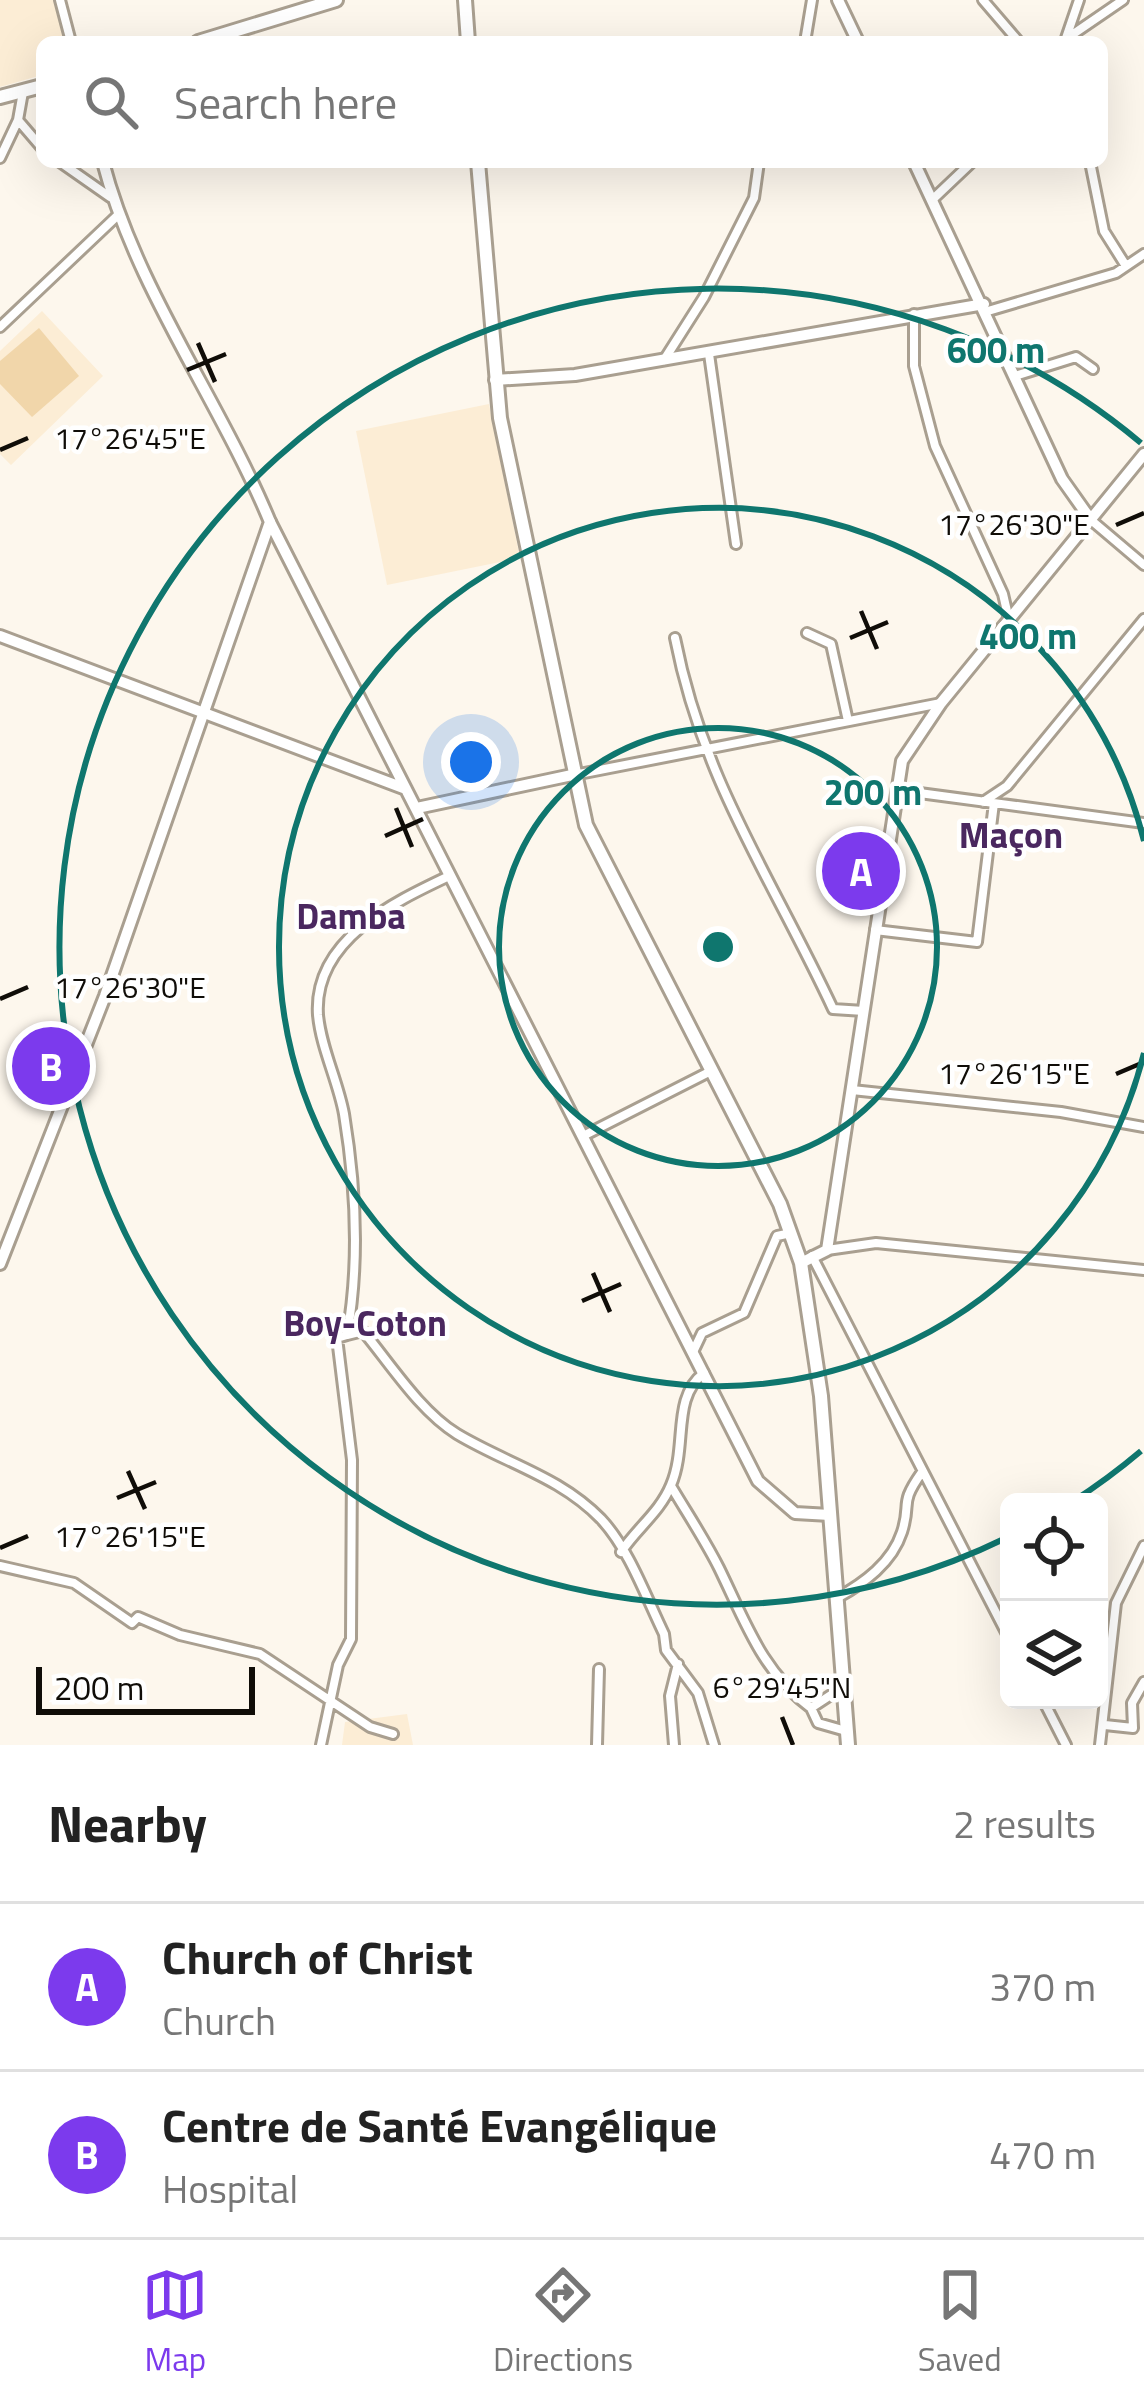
<!DOCTYPE html>
<meta charset="utf-8">
<style>
:root{--surface:#fff;--page:#f2f2f2;--text:#222;--muted:#767676;--line:#e0e0e0;--accent:#7c3aed}
body{margin:0;font-family:"Titillium Web",sans-serif;background:var(--page);color:var(--text)}
.controls{position:absolute;right:36px;bottom:36px;display:grid;overflow:hidden;border-radius:18px;box-shadow:0 12px 48px #0002}
.controls button{width:108px;height:108px;display:grid;place-items:center;padding:0;border:0;border-bottom:3px solid var(--line);background:var(--surface);color:var(--text);font:60px sans-serif}
.scale{position:absolute;left:36px;bottom:30px;width:219px;box-sizing:border-box;padding-left:12px;border:6px solid #100d08;border-top:0;font-size:33px;line-height:42px;white-space:nowrap;color:#100d08;-webkit-text-stroke:9px #fff;paint-order:stroke}
.you{position:absolute;left:471px;top:762px;width:42px;height:42px;margin:-30px;border:9px solid #fff;border-radius:50%;background:#1a73e8;box-shadow:0 0 0 18px #1a73e833}
.badge{display:grid;place-items:center;width:78px;height:78px;border-radius:50%;background:var(--accent);color:#fff;font-size:39px;font-weight:700}
.pin{position:absolute;translate:-50% -50%;border:6px solid #fff;box-shadow:0 3px 12px #0006}
.list{margin:0;padding:0;list-style:none}
h2{display:flex;justify-content:space-between;align-items:center;height:156px;margin:0;padding:0 48px;font-size:51px}
h2 small{font-size:39px;font-weight:400;color:var(--muted)}
.list li{display:grid;grid-template-columns:78px 1fr auto;gap:36px;align-items:center;box-sizing:border-box;height:168px;padding:0 48px;border-top:3px solid var(--line)}
.list b{display:block;font-size:45px;white-space:nowrap}
.list p{margin:0;font-size:39px;white-space:nowrap;color:var(--muted)}
.list em{font-size:39px;font-style:normal;color:var(--muted)}
.icon{flex:none;width:66px;height:66px;fill:none;stroke:currentColor;stroke-width:2;stroke-linecap:round;stroke-linejoin:round}
.map{position:relative;flex:none;width:1144px;height:1745px;overflow:hidden}
.search{position:absolute;background:var(--surface);box-shadow:0 12px 48px #0002;left:36px;right:36px;top:36px;height:132px;display:flex;align-items:center;gap:30px;box-sizing:border-box;padding:0 42px;border-radius:18px;color:var(--muted);font-size:45px}
.sheet{height:492px;background:var(--surface)}
nav{display:flex;justify-content:space-around;align-items:center;box-sizing:border-box;height:168px;border-top:3px solid var(--line);background:var(--surface);font-size:33px;color:var(--muted)}
nav a{display:grid;justify-items:center;gap:6px}
nav .on{color:var(--accent)}
.map>svg:first-child{display:block}
.built{fill:#fcedd5}
.green{fill:#f1d6aa}
.lines{fill:none;stroke-linecap:round;stroke-linejoin:round}
.minor-casing{stroke:#a99f90;stroke-width:14}
.tertiary-casing{stroke:#a99f90;stroke-width:16}
.secondary-casing{stroke:#a99f90;stroke-width:16}
.primary-casing{stroke:#a99f90;stroke-width:18}
.minor{stroke:#fff;stroke-width:8}
.tertiary{stroke:#fff;stroke-width:10}
.secondary{stroke:#fff;stroke-width:10}
.primary{stroke:#fff;stroke-width:12}
.ticks{fill:none;stroke:#100d08;stroke-width:4.5}
.ring{fill:none;stroke:#0f766e;stroke-width:6}
.labels{text-anchor:middle;stroke-width:9;stroke-linejoin:round;paint-order:stroke}
.neighbourhood-label{font-size:36px;font-weight:bold;fill:#4a275f;stroke:#fff}
.ticks-label{font-size:30px;text-anchor:middle;fill:#100d08;stroke:#fff;stroke-width:9;stroke-linejoin:round;paint-order:stroke}
.centre{fill:#0f766e;stroke:#fff;stroke-width:6}
.ring-label{font-size:36px;text-anchor:middle;font-weight:bold;fill:#0f766e;stroke:#fff;stroke-width:9;stroke-linejoin:round;paint-order:stroke}
</style>
<div class="map">
<svg width="1144" height="1745" viewBox="0 0 1144 1745">
<rect width="100%" height="100%" fill="#fdf7ed"/>
<path class="built" d="M0 0H56L66 42H42V75L0 87Z
M42 311 103 376 11 465 0 454V351Z
M489 404 520 558 387 585 356 431Z
M407 1714 413 1745H342L345 1722Z"/>
<path class="green" d="M39 328 79 376 32 417 0 384V361Z"/>
<g class="lines">
<g class="minor-casing">
<path id="minor" d="M60 0 71 42
M983 0 1019 42
M1066 39 1123 0
M1065 41 1079 0
M805 42 812 0
M18 120 42 148
M0 158 18 120 23 92
M60 162 110 197
M1090 162 1104 231 1126 266
M932 200 972 162
M988 311 1116 273 1144 254
M914 314V366L935 446 1003 594 1009 620
M0 327 118 215
M709 354 736 544
M664 360 704 297 754 198 759 162
M1015 376 1076 357 1093 369
M1091 520 1144 565
M807 633 831 644 848 721
M675 638C703 782 772 878 833 1009L864 1011
M574 775 941 703
M897 790 1144 823
M983 802 1007 786 1144 619
M875 930 977 942 994 803
M852 1090 1061 1112 1144 1127
M583 1136 713 1070
M827 1250 876 1243 1144 1270
M812 1256 1009 1638
M347 1335 363 1331C391 1365 420 1411 457 1434 507 1464 559 1476 601 1519 629 1549 646 1597 664 1634L666 1650 698 1693 714 1745
M693 1352 702 1333 744 1313 777 1236 791 1233
M671 1486C687 1513 705 1540 719 1568 745 1621 762 1672 811 1708L843 1687
M621 1552C637 1528 660 1512 671 1485 688 1445 671 1398 704 1373
M0 1566 74 1583 132 1623 138 1617 180 1635 260 1654 370 1727 393 1734
M837 1598C864 1583 892 1563 902 1532 912 1501 898 1506 922 1472
M1043 1700 1066 1745
M811 1708 818 1723 846 1731
M1105 1725 1133 1728 1132 1703 1144 1682
M321 1745 338 1665 351 1639 352 1460 337 1338 347 1335C360 1262 356 1187 344 1114 338 1081 321 1048 318 1015 313 940 394 902 449 876
M597 1745 599 1669
M674 1745 670 1696 678 1664
M1100 1745 1116 1603 1144 1546"/>
</g>
<g class="tertiary-casing">
<path id="tertiary" d="M838 0 858 42
M914 162 1062 479 1091 520
M495 380 575 375 984 304
M270 522 758 1481 795 1513 830 1515
M0 636 406 789
M417 808 572 775
M801 1263 827 1250 902 761 941 703 1144 454"/>
</g>
<g class="secondary-casing">
<path id="secondary" d="M0 1264 105 996 270 522C220 401 136 289 103 162"/>
</g>
<g class="primary-casing">
<path id="primary" d="M465 0 468 42
M198 42 336 0
M0 97 42 86
M478 162 500 418 586 825 780 1204 801 1263 821 1396 848 1745"/>
</g>
<use href="#minor" class="minor"/>
<use href="#tertiary" class="tertiary"/>
<use href="#secondary" class="secondary"/>
<use href="#primary" class="primary"/>
</g>
<path class="ticks" d="M198 343 215 382M187 370 226 354M0 450 28 438M1116 525 1144 513M861 611 877 649M850 638 888 622M396 808 412 847M385 836 423 819M0 999 28 987M1116 1074 1144 1062M593 1273 610 1312M582 1301 621 1284M128 1471 145 1509M117 1498 156 1482M0 1548 28 1536M782 1717 793 1745"/>
<g class="ring">
<circle cx="718" cy="947" r="219"/>
<path d="M1144 1053A439 439 0 1 1 1144 841"/>
<path d="M1141 1451A658 658 0 0 1 1072 1502M1006 1538A658 658 0 1 1 1141 443"/>
</g>
<g class="labels">
<g class="neighbourhood-label">
<text x="1011" y="848">Maçon</text>
<text x="351" y="929">Damba</text>
<text x="365" y="1336">Boy-Coton</text>
</g>
</g>
<g class="ticks-label">
<text x="130" y="449">17°26'45"E</text>
<text x="1014" y="535">17°26'30"E</text>
<text x="130" y="998">17°26'30"E</text>
<text x="1014" y="1084">17°26'15"E</text>
<text x="130" y="1547">17°26'15"E</text>
<text x="782" y="1698">6°29'45"N</text>
</g>
<circle cx="718" cy="947" r="18" class="centre"/>
<g class="ring-label">
<text x="996" y="363">600 m</text>
<text x="1028" y="649">400 m</text>
<text x="873" y="805">200 m</text>
</g>
</svg>
<div class="controls">
<button><svg class="icon" aria-label="locate" viewBox="0 0 24 24"><circle cx="12" cy="12" r="6"/><path d="M12 2v4M12 18v4M2 12h4M18 12h4"/></svg></button>
<button><svg class="icon" aria-label="layers" viewBox="0 0 24 24"><path d="M12 4l9 5-9 5-9-5zM3 14l9 5 9-5"/></svg></button>
</div>
<div class="scale">200 m</div>
<div class="you"></div>
<div class="pin badge" style="left:861px;top:871px">A</div>
<div class="pin badge" style="left:51px;top:1066px">B</div>
<div class="search"><svg class="icon" aria-label="search" viewBox="0 0 24 24"><circle cx="10" cy="10" r="6"/><path d="M15 15l6 6"/></svg>Search here</div>
</div>
<section class="sheet">
<h2>Nearby<small>2 results</small></h2>
<ul class="list">
<li><span class="badge">A</span><div><b>Church of Christ</b><p>Church</p></div><em>370 m</em></li>
<li><span class="badge">B</span><div><b>Centre de Santé Evangélique</b><p>Hospital</p></div><em>470 m</em></li>
</ul>
</section>
<nav>
<a class="on"><svg class="icon" aria-label="map" viewBox="0 0 24 24"><path d="M3 6l6-2 6 2 6-2v14l-6 2-6-2-6 2zM9 4v14M15 6v14"/></svg>Map</a>
<a><svg class="icon" aria-label="directions" viewBox="0 0 24 24"><path d="M12 3l9 9-9 9-9-9zM9 14v-3h6M13 9l2 2-2 2"/></svg>Directions</a>
<a><svg class="icon" aria-label="saved" viewBox="0 0 24 24"><path d="M7 4h10v16l-5-4-5 4z"/></svg>Saved</a>
</nav>
